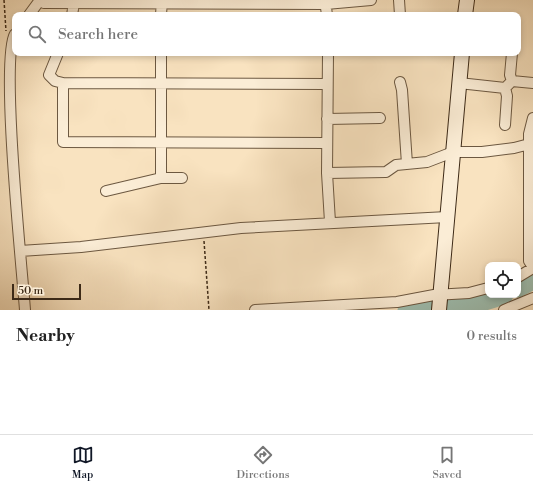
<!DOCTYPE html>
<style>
:root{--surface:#fff;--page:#f2f2f2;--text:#222;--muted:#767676;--line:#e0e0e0;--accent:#111827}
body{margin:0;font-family:"Libre Bodoni",serif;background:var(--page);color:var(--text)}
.controls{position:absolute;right:12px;bottom:12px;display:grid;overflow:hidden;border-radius:8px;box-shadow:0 2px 6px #0003}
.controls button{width:36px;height:36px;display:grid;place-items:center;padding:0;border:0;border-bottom:1px solid var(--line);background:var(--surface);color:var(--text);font:20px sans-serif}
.scale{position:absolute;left:12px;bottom:10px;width:69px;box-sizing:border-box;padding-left:4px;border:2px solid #3d2a17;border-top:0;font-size:11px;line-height:14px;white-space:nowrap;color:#3d2a17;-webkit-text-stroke:3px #fbedd6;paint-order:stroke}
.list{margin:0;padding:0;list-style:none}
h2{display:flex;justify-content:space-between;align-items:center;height:52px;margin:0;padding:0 16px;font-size:17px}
h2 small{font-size:13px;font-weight:400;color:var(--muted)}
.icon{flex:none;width:22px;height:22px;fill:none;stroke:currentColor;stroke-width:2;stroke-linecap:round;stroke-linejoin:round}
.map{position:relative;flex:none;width:533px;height:310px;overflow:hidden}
.search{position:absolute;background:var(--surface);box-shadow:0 2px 6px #0003;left:12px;right:12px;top:12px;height:44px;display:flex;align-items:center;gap:10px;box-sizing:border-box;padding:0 14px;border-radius:8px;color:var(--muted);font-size:15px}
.sheet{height:124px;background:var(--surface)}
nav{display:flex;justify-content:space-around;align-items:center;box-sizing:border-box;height:56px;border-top:1px solid var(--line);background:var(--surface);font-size:11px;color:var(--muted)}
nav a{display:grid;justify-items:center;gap:2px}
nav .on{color:var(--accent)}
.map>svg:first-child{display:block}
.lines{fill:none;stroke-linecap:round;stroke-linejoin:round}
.river{stroke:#9ebeb0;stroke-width:17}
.street-casing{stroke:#6c5841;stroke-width:12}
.secondary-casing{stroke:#3d2a17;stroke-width:16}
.path{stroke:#3d2a17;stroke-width:1.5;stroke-dasharray:3 2;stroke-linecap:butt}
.street{stroke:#fbedd6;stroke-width:10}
.secondary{stroke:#fbedd6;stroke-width:14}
</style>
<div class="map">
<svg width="533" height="310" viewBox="0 0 533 310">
<rect width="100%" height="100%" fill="#f9e3c0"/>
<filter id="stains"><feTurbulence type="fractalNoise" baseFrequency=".005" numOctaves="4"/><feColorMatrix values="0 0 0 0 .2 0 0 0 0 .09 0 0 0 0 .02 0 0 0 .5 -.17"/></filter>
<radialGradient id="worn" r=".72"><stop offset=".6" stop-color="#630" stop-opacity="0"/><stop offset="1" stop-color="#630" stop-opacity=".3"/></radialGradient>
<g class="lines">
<path class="river" d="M518 289 533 281
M406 310C438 308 474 309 505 295"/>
<g class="street-casing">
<path id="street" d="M325 0 327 15
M399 0 400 15
M40 1 44 3 326 4 371 0
M29 15 40 0
M72 15 74 3
M161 15 162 0
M15 34C0 58 22 268 25 310
M58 53 49 75 55 81 63 83
M161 53V178
M328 53 327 173 330 222
M512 81 533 83
M400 82 402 90 407 164
M459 83 505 88 507 96 505 125
M505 88 512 81 510 75 512 53
M533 118 529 134V261L533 267
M327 119 380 118
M327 143 63 142V83L327 84
M327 173 386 172 396 165 427 162 453 152H482L514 148 533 143
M106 191 161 178H182
M20 251 81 247 241 228 447 217
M518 277 533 268
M255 310 397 302 434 295 469 293 488 288
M504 310 533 298"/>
</g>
<g class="secondary-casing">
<path id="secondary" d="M465 15 467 0
M439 310 462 53"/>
</g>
<path class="path" d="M4 0 6 31
M204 241 209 310"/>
<use href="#street" class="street"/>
<use href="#secondary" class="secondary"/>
</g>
<rect width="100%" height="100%" filter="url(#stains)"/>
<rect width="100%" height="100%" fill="url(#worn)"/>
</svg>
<div class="controls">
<button><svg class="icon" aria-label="locate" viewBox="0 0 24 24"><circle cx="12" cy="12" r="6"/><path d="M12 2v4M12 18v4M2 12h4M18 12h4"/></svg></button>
</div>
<div class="scale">50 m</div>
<div class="search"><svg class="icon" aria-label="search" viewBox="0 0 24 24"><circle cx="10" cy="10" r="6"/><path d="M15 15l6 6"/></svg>Search here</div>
</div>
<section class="sheet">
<h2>Nearby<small>0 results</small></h2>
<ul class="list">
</ul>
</section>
<nav>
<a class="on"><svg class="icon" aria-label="map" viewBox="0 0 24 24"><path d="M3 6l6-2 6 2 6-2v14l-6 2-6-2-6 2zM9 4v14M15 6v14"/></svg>Map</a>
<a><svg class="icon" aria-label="directions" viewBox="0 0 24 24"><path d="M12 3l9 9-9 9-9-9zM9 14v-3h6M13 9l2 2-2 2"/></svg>Directions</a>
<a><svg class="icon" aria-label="saved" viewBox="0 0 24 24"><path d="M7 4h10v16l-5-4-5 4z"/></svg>Saved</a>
</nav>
